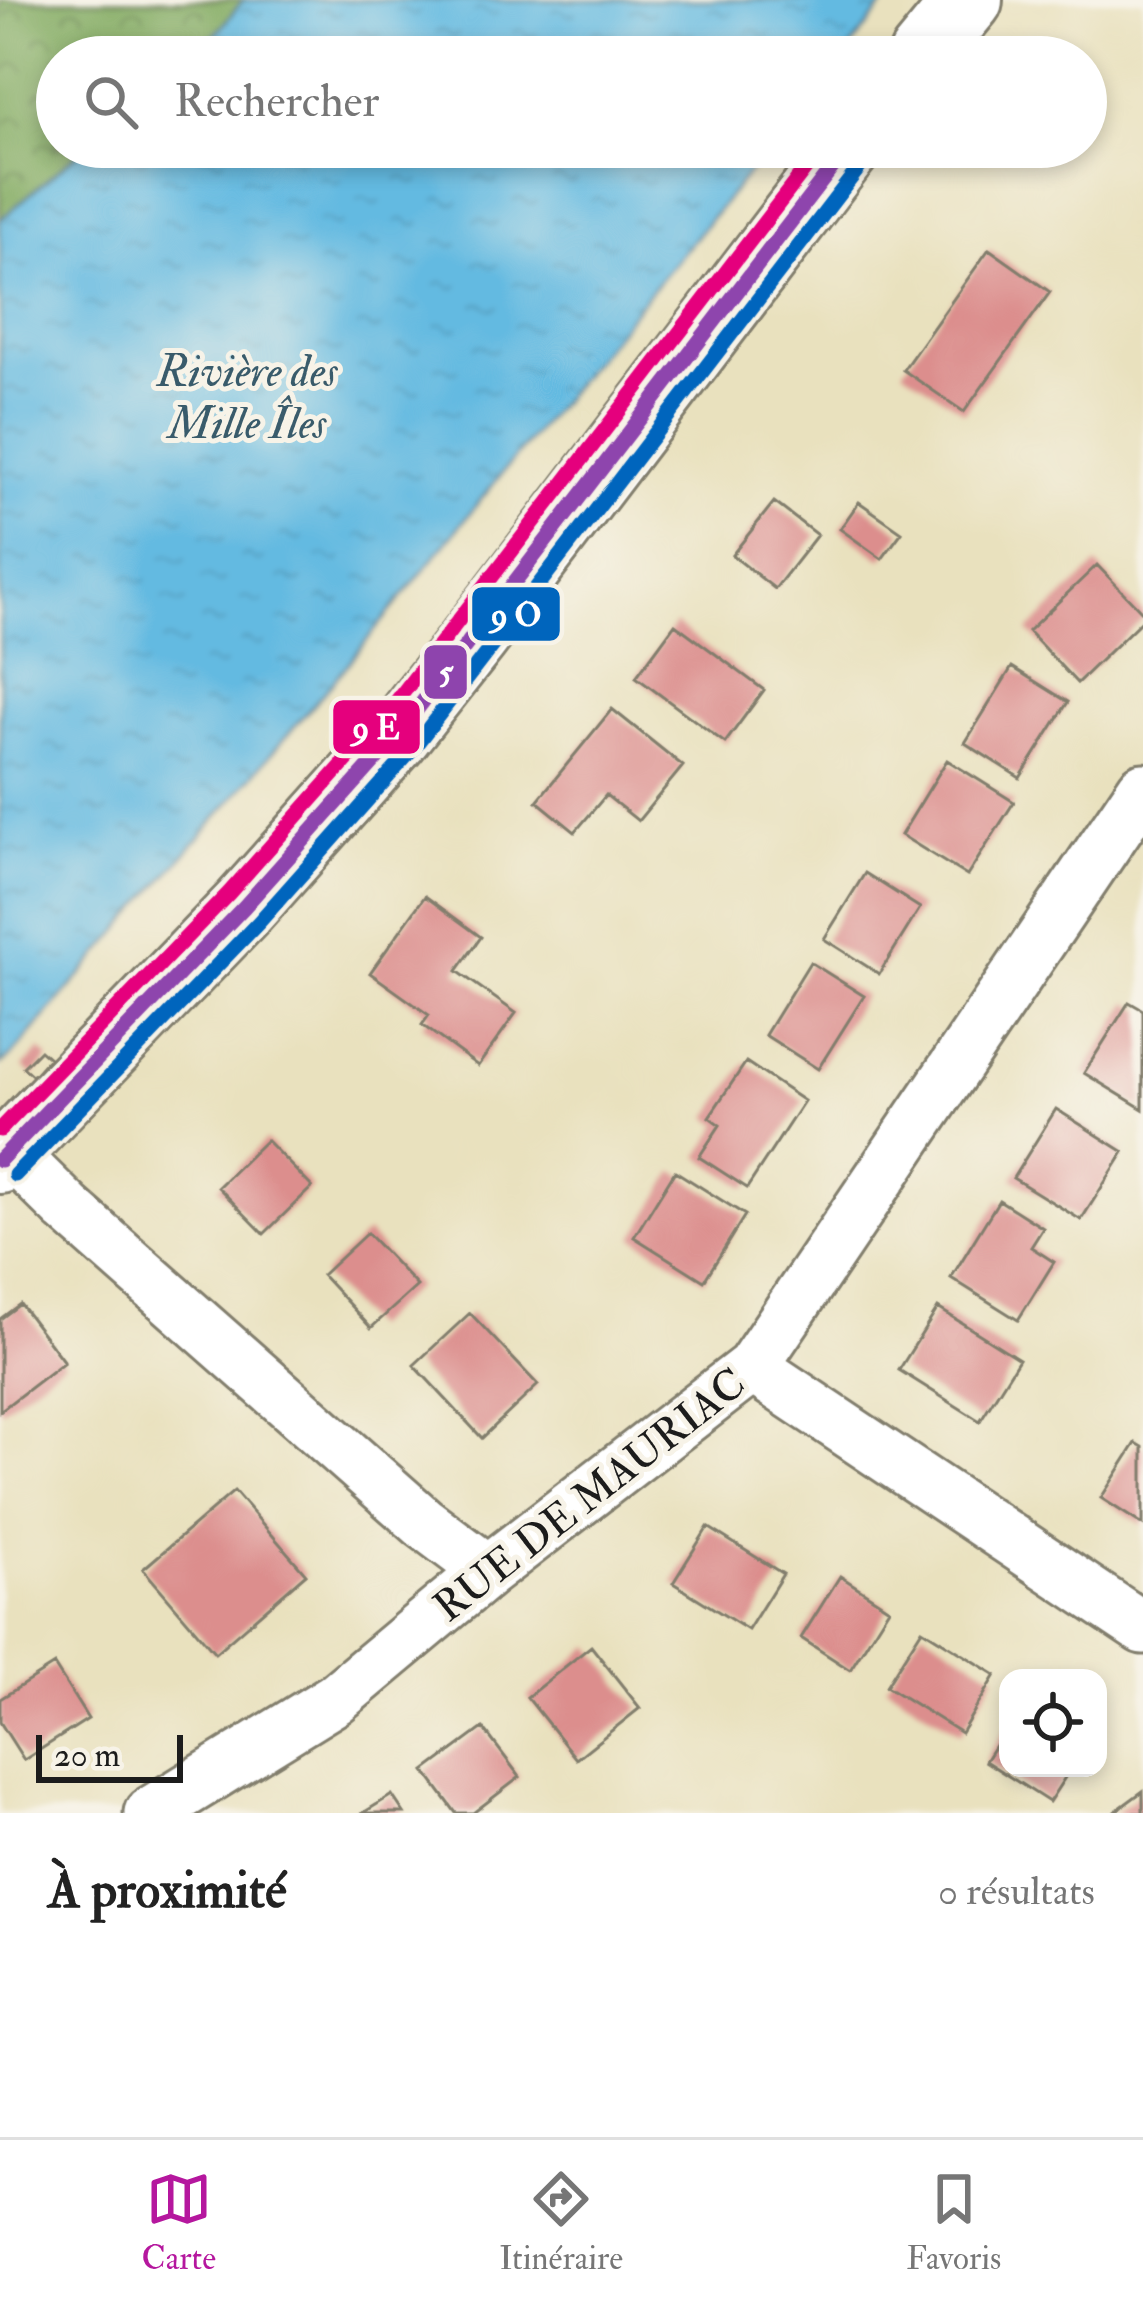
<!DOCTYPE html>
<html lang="fr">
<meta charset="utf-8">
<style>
:root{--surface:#fff;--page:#f2f2f2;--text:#222;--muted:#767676;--line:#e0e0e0;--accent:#b5179e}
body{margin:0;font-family:"IM FELL Double Pica",serif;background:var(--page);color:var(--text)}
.controls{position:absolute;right:36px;bottom:36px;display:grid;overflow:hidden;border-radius:24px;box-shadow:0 6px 18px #0003}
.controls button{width:108px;height:108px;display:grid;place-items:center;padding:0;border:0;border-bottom:3px solid var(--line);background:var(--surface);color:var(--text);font:60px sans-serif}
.scale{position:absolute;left:36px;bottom:30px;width:147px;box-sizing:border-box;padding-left:12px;border:6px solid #1c1c1c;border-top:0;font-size:33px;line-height:42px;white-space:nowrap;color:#1c1c1c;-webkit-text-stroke:9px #f7f3e8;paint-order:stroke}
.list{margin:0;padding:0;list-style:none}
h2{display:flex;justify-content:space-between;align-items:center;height:156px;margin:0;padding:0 48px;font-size:51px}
h2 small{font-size:39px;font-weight:400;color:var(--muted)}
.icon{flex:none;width:66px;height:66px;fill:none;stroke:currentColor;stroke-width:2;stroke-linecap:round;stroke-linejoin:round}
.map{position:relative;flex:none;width:1143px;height:1813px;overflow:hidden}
.search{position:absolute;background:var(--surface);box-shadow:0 6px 18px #0003;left:36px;right:36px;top:36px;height:132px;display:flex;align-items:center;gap:30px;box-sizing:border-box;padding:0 42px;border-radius:66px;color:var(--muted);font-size:45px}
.sheet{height:324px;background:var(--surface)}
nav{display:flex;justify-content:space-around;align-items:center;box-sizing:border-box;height:168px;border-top:3px solid var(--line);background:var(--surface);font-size:33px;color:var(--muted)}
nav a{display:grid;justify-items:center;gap:6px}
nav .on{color:var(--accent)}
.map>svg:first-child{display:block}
.forest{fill:url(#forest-crowns);stroke:#4e633e;stroke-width:3}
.water{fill:url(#water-ripples);stroke:#406b7e;stroke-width:3}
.building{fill:#dc8e8d}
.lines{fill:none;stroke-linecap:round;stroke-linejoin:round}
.minor-casing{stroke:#827e6d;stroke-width:57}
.secondary-casing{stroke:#827e6d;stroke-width:72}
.minor{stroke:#fff;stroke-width:51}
.secondary{stroke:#fff;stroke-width:66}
.bus-1-casing{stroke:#f7f3e8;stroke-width:24}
.bus-2-casing{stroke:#f7f3e8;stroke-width:24}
.bus-3-casing{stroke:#f7f3e8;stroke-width:24}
.bus-1{stroke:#8e44ad;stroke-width:15}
.bus-2{stroke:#0065bd;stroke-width:15}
.bus-3{stroke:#e5007d;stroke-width:15}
.labels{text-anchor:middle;stroke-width:10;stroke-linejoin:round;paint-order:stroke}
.street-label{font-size:42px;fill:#1c1c1c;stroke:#f7f3e8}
.water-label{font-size:45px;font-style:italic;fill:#395b6b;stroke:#f7f3e8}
.line-badge{stroke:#f7f3e8;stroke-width:4.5}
.badge-label{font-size:33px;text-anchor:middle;font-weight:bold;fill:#fff}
</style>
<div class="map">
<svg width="1143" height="1813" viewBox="0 0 1143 1813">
<defs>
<pattern id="forest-crowns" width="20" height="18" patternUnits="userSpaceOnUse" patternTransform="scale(3)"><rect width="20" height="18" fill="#81aa61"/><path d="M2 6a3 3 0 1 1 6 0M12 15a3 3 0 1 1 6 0" fill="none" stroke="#698a4f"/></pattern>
<pattern id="water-ripples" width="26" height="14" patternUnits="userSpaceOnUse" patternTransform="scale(3)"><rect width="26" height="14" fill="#64bae1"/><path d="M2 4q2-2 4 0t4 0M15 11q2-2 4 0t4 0" fill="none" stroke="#569fc0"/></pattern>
</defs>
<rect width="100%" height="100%" fill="#f7f3e8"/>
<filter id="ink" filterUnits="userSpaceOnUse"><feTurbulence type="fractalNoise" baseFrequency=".00833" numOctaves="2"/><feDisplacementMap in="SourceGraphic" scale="24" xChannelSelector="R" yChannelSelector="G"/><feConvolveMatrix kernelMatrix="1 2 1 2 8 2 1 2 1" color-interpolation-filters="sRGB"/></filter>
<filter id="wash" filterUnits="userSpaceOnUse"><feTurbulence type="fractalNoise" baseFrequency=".004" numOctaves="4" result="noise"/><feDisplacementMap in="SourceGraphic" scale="48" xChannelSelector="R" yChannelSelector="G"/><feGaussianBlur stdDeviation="2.7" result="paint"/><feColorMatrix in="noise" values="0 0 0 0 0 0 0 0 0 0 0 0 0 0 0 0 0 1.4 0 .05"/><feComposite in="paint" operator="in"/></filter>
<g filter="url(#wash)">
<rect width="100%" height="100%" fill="#e9e1be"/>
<path class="forest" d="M0 0H243L217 33 189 57H57V147H85L0 220Z"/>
<path class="water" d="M243 0H888L844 57H189L217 33Z
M85 147H770L611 339 343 670 12 1056 0 1065V220Z"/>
<g id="blocks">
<path class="building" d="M989 249 1050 292 964 412 903 370Z
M774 502 817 535 775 589 732 555Z
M859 502 902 532 882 559 840 529Z
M1097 565 1143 613V619L1077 683 1028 631Z
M675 624 764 690 725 743 636 677Z
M1012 667 1068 702 1020 778 965 743Z
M612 709 683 766 638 821 606 795 575 832 537 801Z
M947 760 1014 802 967 876 901 835Z
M865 873 920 908 879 974 824 939Z
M425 896 481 937 457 971 516 1013 478 1066 422 1025 429 1015 370 973Z
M810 962 864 996 818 1069 765 1035Z
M1129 1002 1143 1010V1109L1084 1073Z
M40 1050 49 1058 33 1076 23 1067Z
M746 1062 804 1101 747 1188 699 1157 720 1125 709 1117Z
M1056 1109 1124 1152 1081 1220 1013 1178Z
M266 1140 312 1187 264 1234 218 1187Z
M675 1171 745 1215 704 1281 634 1237Z
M999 1200 1043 1228 1031 1247 1054 1262 1018 1320 951 1278Z
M367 1233 417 1286 371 1328 322 1275Z
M20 1304 64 1362 0 1411V1319Z
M938 1308 1019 1359 980 1421 899 1370Z
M470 1313 538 1385 482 1438 414 1365Z
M1136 1443 1143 1447V1525L1101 1498Z
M234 1491 306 1574 215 1653 143 1569Z
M708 1527 783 1574 748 1630 673 1583Z
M840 1576 889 1608 850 1670 801 1638Z
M922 1629 996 1675 961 1733 886 1686Z
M591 1646 640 1708 576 1759 527 1697Z
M54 1665 88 1719 24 1760 0 1722V1699Z
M1008 1725V1768H1071L1049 1802 985 1761Z
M483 1728 520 1777 473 1813H456L425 1771Z
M1143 1791V1813H1113Z
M392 1795 404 1813H363Z"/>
</g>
</g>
<g filter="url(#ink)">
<use href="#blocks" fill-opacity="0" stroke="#827e6d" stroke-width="3"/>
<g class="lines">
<g class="minor-casing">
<path id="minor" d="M9 1151 67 1208 424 1523 488 1571
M752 1367 1143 1628
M150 1813 335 1699 488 1571 752 1367 1143 789"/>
</g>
<g class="secondary-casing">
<path id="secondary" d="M922 57 969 0
M0 1160 244 907 395 738 475 637 848 147"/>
</g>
<use href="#minor" class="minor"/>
<use href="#secondary" class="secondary"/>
<g class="bus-1-casing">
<path id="bus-1" d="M0 1160 244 907 395 738 848 147"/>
</g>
<g class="bus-2-casing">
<path id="bus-2" d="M15 1175 259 922 411 751 865 160"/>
</g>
<g class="bus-3-casing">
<path id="bus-3" d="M0 1130 229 893 379 724 822 147"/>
</g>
<use href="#bus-1" class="bus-1"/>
<use href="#bus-2" class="bus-2"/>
<use href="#bus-3" class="bus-3"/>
</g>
</g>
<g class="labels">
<g class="street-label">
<text transform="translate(589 1494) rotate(-38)" y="15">RUE DE MAURIAC</text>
</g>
<g class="water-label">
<text x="247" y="386">Rivière des<tspan x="247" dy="52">Mille Îles</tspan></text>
</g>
</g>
<g class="line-badge">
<rect x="470" y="585" width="92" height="58" rx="12" fill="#0065bd"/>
<rect x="422" y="643" width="47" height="58" rx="12" fill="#8e44ad"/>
<rect x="331" y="698" width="91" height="58" rx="12" fill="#e5007d"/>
</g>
<g class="badge-label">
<text x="516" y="626">9 O</text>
<text x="446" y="683">5</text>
<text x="376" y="739">9 E</text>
</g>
</svg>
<div class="controls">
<button><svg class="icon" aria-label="locate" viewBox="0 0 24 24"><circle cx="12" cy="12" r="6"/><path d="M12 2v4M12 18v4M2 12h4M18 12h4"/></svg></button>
</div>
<div class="scale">20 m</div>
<div class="search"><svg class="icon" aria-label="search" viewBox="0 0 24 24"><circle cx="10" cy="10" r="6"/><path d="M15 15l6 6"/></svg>Rechercher</div>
</div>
<section class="sheet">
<h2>À proximité<small>0 résultats</small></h2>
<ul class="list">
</ul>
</section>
<nav>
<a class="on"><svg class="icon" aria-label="map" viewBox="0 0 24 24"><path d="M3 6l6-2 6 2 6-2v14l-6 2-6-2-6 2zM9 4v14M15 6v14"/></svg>Carte</a>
<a><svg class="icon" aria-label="directions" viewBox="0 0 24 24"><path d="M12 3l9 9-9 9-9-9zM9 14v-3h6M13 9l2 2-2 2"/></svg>Itinéraire</a>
<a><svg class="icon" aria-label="saved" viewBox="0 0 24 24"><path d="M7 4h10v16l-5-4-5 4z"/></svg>Favoris</a>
</nav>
